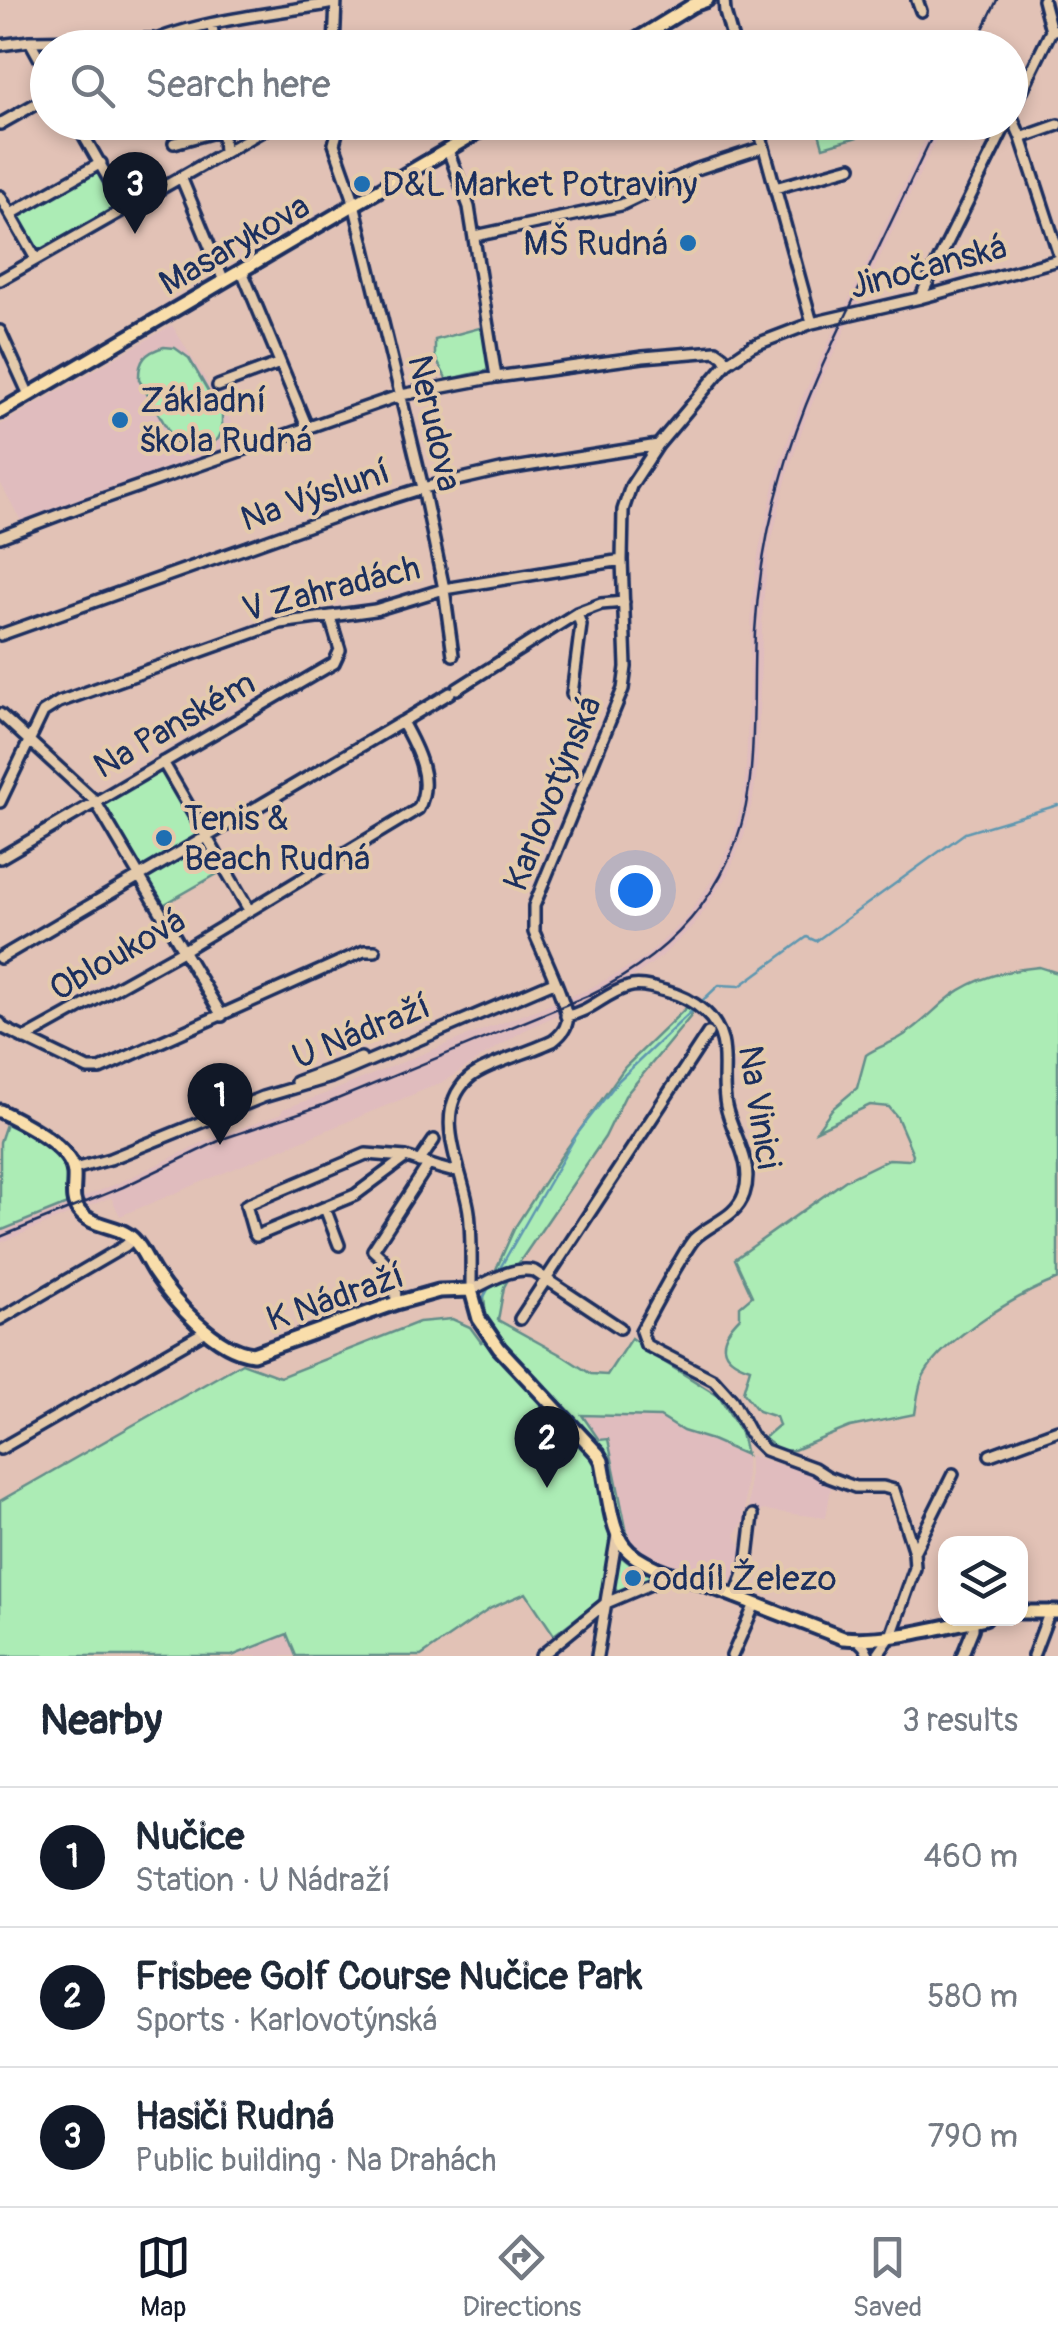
<!DOCTYPE html>
<meta charset="utf-8">
<style>
:root{--surface:#fff;--page:#f2f2f3;--text:#1f2937;--muted:#747a83;--line:#e0e1e3;--accent:#111827}
body{margin:0;font-family:Pangolin,sans-serif;background:var(--page);color:var(--text)}
.controls{position:absolute;right:30px;bottom:30px;display:grid;overflow:hidden;border-radius:20px;box-shadow:0 5px 15px #0003}
.controls button{width:90px;height:90px;display:grid;place-items:center;padding:0;border:0;border-bottom:2px solid var(--line);background:var(--surface);color:var(--text);font:50px sans-serif}
.you{position:absolute;left:635px;top:890px;width:35px;height:35px;margin:-25px;border:8px solid #fff;border-radius:50%;background:#1a73e8;box-shadow:0 0 0 15px #1a73e833}
.badge{display:grid;place-items:center;width:65px;height:65px;border-radius:50%;background:var(--accent);color:#fff;font-size:32px;font-weight:700}
.pin{position:absolute;translate:-50% -82px;filter:drop-shadow(0 2px 5px #0008)}
.pin::after{content:'';position:absolute;top:52px;width:35px;height:30px;background:inherit;clip-path:polygon(0 0,100% 0,50% 100%)}
.list{margin:0;padding:0;list-style:none}
h2{display:flex;justify-content:space-between;align-items:center;height:130px;margin:0;padding:0 40px;font-size:42px}
h2 small{font-size:32px;font-weight:400;color:var(--muted)}
.list li{display:grid;grid-template-columns:65px 1fr auto;gap:30px;align-items:center;box-sizing:border-box;height:140px;padding:0 40px;border-top:2px solid var(--line)}
.list b{display:block;font-size:38px;white-space:nowrap}
.list p{margin:0;font-size:32px;white-space:nowrap;color:var(--muted)}
.list em{font-size:32px;font-style:normal;color:var(--muted)}
.icon{flex:none;width:55px;height:55px;fill:none;stroke:currentColor;stroke-width:2;stroke-linecap:round;stroke-linejoin:round}
.map{position:relative;flex:none;width:1058px;height:1656px;overflow:hidden}
.search{position:absolute;background:var(--surface);box-shadow:0 5px 15px #0003;left:30px;right:30px;top:30px;height:110px;display:flex;align-items:center;gap:25px;box-sizing:border-box;padding:0 35px;border-radius:55px;color:var(--muted);font-size:38px}
.sheet{height:550px;background:var(--surface)}
nav{display:flex;justify-content:space-around;align-items:center;box-sizing:border-box;height:140px;border-top:2px solid var(--line);background:var(--surface);font-size:28px;color:var(--muted)}
nav a{display:grid;justify-items:center;gap:5px}
nav .on{color:var(--accent)}
.map>svg:first-child{display:block}
.built{fill:#e0bcbe}
.green{fill:#acecb5;stroke:#648e8a;stroke-width:2.5}
.lines{fill:none;stroke-linecap:round;stroke-linejoin:round}
.stream{stroke:#5f97b0;stroke-width:2.5}
.minor-casing{stroke:#1b2f5e;stroke-width:16}
.major-casing{stroke:#1b2f5e;stroke-width:19}
.minor{stroke:#e4caab;stroke-width:9}
.major{stroke:#f9deab;stroke-width:11}
.rail{stroke:#1b2f5e;stroke-width:2.5}
.poi-dot{fill:#1f6fb2;stroke:#e4caab;stroke-width:4}
.labels{text-anchor:middle;stroke-width:8;stroke-linejoin:round;paint-order:stroke}
.poi-label{font-size:35px;fill:#1b2f5e;stroke:#e4caab;text-anchor:start}
.street-label{font-size:35px;fill:#1b2f5e;stroke:#e4caab}
</style>
<div class="map">
<svg width="1058" height="1656" viewBox="0 0 1058 1656">
<rect width="100%" height="100%" fill="#e2c2b6"/>
<filter id="ink" filterUnits="userSpaceOnUse"><feTurbulence type="fractalNoise" baseFrequency=".01" numOctaves="2"/><feDisplacementMap in="SourceGraphic" scale="20" xChannelSelector="R" yChannelSelector="G"/><feConvolveMatrix kernelMatrix="1 2 1 2 8 2 1 2 1" color-interpolation-filters="sRGB"/></filter>
<g filter="url(#ink)">
<path class="built" d="M933 123H944L825 372 805 421 788 472 769 551 763 602 757 770 753 798 744 836 727 876 695 924 661 957 628 981 523 1031 443 1082 120 1216 111 1197 0 1243V1231L121 1182 208 1140 281 1114 283 1109 325 1094 454 1041 585 991 638 962 654 949 687 917 718 871 734 833 743 796 746 769 752 601 759 549 778 469 803 396Z
M172 325 243 441 69 502 21 521 0 482V425Z
M580 1415 660 1417 683 1431 712 1440 746 1455 745 1520 735 1535 742 1548 735 1578 727 1584 688 1565 682 1570 647 1554 628 1538 609 1440H599Z
M749 1455 832 1481 826 1518 762 1510 758 1515 749 1514Z
M287 1634 296 1656H232Z"/>
<path class="green" d="M816 122H906V123L823 147Z
M97 169 119 206 39 253 17 214Z
M483 327 488 370 447 380 435 357V340Z
M164 347 175 348 189 358 222 415V431L218 439 204 449 192 451 175 442 139 380C138 360 146 352 164 347Z
M157 770 164 771 224 870 163 905 104 803Z
M1039 967 1058 973V1279C1019 1294 944 1338 924 1375 918 1386 917 1402 915 1414L850 1427 794 1450 780 1451 764 1438 779 1425 776 1417 758 1411 743 1392 750 1368C716 1357 718 1339 740 1317V1306L752 1296 735 1259 846 1180 889 1159 908 1160 912 1158 913 1154 897 1117 889 1107 870 1105 817 1130 832 1109 857 1088 866 1055C877 1047 890 1044 901 1037 917 1028 930 1014 944 1002 970 979 1006 970 1039 967Z
M688 1006 692 1011 691 1016 625 1096 605 1137 510 1276 504 1287 498 1320 563 1356 591 1374 607 1375 631 1338 661 1360 720 1397 741 1433 746 1455 712 1440 683 1431 660 1417 582 1415 599 1440 608 1439 628 1538 618 1516 606 1459 599 1446 497 1334 486 1317 484 1296 515 1227 560 1158 625 1067Z
M6 1124C28 1135 64 1147 69 1175 70 1183 68 1193 68 1200L67 1204 0 1231V1142Z
M452 1319 470 1327 481 1342 486 1339 595 1459 598 1467 611 1538 604 1597 554 1635 526 1593 491 1608 421 1656H296L287 1634 232 1656H0V1501L242 1363 280 1377 419 1322Z
M620 1556 634 1567 655 1578 619 1592 614 1587Z"/>
<g class="lines">
<path class="stream" d="M701 1002 719 985 740 986 807 937 816 941 965 833 1058 805
M496 1275 577 1134 619 1080 696 1007
M479 1306 492 1282"/>
<g class="minor-casing">
<path id="minor" d="M724 0 725 12 735 48
M917 0 921 11
M1043 0 1051 31
M212 25 215 48
M30 41 48 74
M0 45 30 41 153 39
M139 48C188 21 277 13 334 3
M334 48 336 0
M1010 115 1051 31 1058 29
M1011 115 1021 138 1058 252
M76 122 125 208
M222 122 224 152
M340 122 334 144 352 195 423 488 444 589 453 655
M757 122 812 323
M0 124 48 97
M1021 138 1058 125
M174 143 222 130
M448 150 469 207 496 377
M181 177 224 281
M775 188 851 167
M0 196 36 259
M11 214 101 163
M475 236 621 205 694 170 764 147
M242 271 307 427
M0 280 278 122
M920 298 1007 122
M0 331 29 395
M218 386 280 363
M0 537 85 505 401 395 496 377 643 357 716 351 723 356 727 363
M0 635 347 512 423 488 501 470 658 445
M457 689 577 613 601 604 624 602
M572 694 581 625 577 613
M0 714 95 801 222 1016
M163 762 249 910
M0 802 43 712 59 702 280 623 375 610 444 589 622 560
M0 858 334 663 340 650 330 617
M0 958 402 722
M566 1016C591 1012 605 993 628 987 640 983 653 988 665 991 681 995 693 1001 705 1012 735 1040 719 1071 726 1106 732 1135 755 1162 744 1194 736 1218 710 1223 694 1239 688 1246 683 1256 678 1264 665 1286 653 1309 641 1331L646 1345 714 1380 732 1400 752 1437 765 1450 814 1468 828 1477 855 1487H883L894 1490 914 1552 915 1568 891 1636 877 1656
M0 1023 3 1028 88 1069H100L364 951H375
M24 1039 184 950 418 809C434 780 416 747 402 722L450 693
M296 1082 361 1058
M406 1157 355 1195 256 1236 254 1233 246 1205 366 1154 406 1157 440 1168 451 1171 458 1169
M419 1162 434 1140
M74 1169 110 1159 263 1097 331 1077 554 982
M325 1208 339 1245
M396 1303C395 1274 395 1269 373 1250L428 1165
M0 1319 125 1246 133 1239
M520 1319 708 1033
M620 1328 534 1271C513 1266 490 1281 471 1290 471 1264 472 1237 469 1212 464 1172 430 1114 468 1079 483 1065 531 1052 553 1041 559 1036 565 1031 567 1022 569 1007 541 949 534 932V906L623 689 626 667 622 560 623 510 631 486 658 445 727 363 752 346 812 323 920 298 1058 260
M0 1449 206 1331
M990 1455 1058 1430
M914 1552 953 1474
M735 1597 747 1566 753 1515
M857 1639 864 1646 869 1656
M541 1656 606 1603 672 1575
M597 1656 617 1535
M732 1656 755 1604
M962 1656 973 1629V1621
M1033 1656 1050 1611"/>
</g>
<g class="major-casing">
<path id="major" d="M623 48 693 5 707 0
M0 412 495 122
M0 1111C22 1122 72 1146 74 1174 75 1187 70 1200 79 1211 92 1228 118 1224 133 1239 142 1248 147 1261 154 1272 174 1302 215 1350 253 1354L396 1303 439 1291 471 1290 479 1319 499 1348 598 1454 602 1461C607 1484 610 1528 624 1546 637 1564 675 1576 696 1581L843 1638C890 1642 939 1627 985 1618
M1020 1612H1058"/>
</g>
<use href="#minor" class="minor"/>
<use href="#major" class="major"/>
<path class="rail" d="M974 48 997 0
M0 1237 123 1187 225 1138 323 1105 587 996C681 951 743 876 751 769 755 723 753 678 755 632 758 579 767 527 782 476 802 402 837 334 870 266 893 218 916 170 939 122"/>
</g>
</g>
<g class="poi-dot">
<circle cx="362" cy="184" r="10"/>
<circle cx="688" cy="243" r="10"/>
<circle cx="120" cy="420" r="10"/>
<circle cx="164" cy="838" r="10"/>
<circle cx="633" cy="1578" r="10"/>
</g>
<g class="labels">
<g class="poi-label">
<text x="382" y="196">D&amp;L Market Potraviny</text>
<text x="668" y="255" text-anchor="end">MŠ Rudná</text>
<text x="140" y="412">Základní<tspan x="140" dy="40">škola Rudná</tspan></text>
<text x="184" y="830">Tenis &amp;<tspan x="184" dy="40">Beach Rudná</tspan></text>
<text x="653" y="1590">oddíl Železo</text>
</g>
<g class="street-label">
<text transform="translate(234 244) rotate(-30)" y="12">Masarykova</text>
<text transform="translate(928 266) rotate(-15)" y="12">Jinočanská</text>
<text transform="translate(435 423) rotate(77)" y="12">Nerudova</text>
<text transform="translate(315 495) rotate(-19)" y="12">Na Výsluní</text>
<text transform="translate(331 588) rotate(-14)" y="12">V Zahradách</text>
<text transform="translate(174 724) rotate(-30)" y="12">Na Panském</text>
<text transform="translate(552 793) rotate(-68)" y="12">Karlovotýnská</text>
<text transform="translate(117 954) rotate(-30)" y="12">Oblouková</text>
<text transform="translate(361 1031) rotate(-22)" y="12">U Nádraží</text>
<text transform="translate(760 1107) rotate(81)" y="12">Na Vinici</text>
<text transform="translate(335 1297) rotate(-19)" y="12">K Nádraží</text>
</g>
</g>
</svg>
<div class="controls">
<button><svg class="icon" aria-label="layers" viewBox="0 0 24 24"><path d="M12 4l9 5-9 5-9-5zM3 14l9 5 9-5"/></svg></button>
</div>
<div class="you"></div>
<div class="pin badge" style="left:220px;top:1145px">1</div>
<div class="pin badge" style="left:547px;top:1488px">2</div>
<div class="pin badge" style="left:135px;top:234px">3</div>
<div class="search"><svg class="icon" aria-label="search" viewBox="0 0 24 24"><circle cx="10" cy="10" r="6"/><path d="M15 15l6 6"/></svg>Search here</div>
</div>
<section class="sheet">
<h2>Nearby<small>3 results</small></h2>
<ul class="list">
<li><span class="badge">1</span><div><b>Nučice</b><p>Station · U Nádraží</p></div><em>460 m</em></li>
<li><span class="badge">2</span><div><b>Frisbee Golf Course Nučice Park</b><p>Sports · Karlovotýnská</p></div><em>580 m</em></li>
<li><span class="badge">3</span><div><b>Hasiči Rudná</b><p>Public building · Na Drahách</p></div><em>790 m</em></li>
</ul>
</section>
<nav>
<a class="on"><svg class="icon" aria-label="map" viewBox="0 0 24 24"><path d="M3 6l6-2 6 2 6-2v14l-6 2-6-2-6 2zM9 4v14M15 6v14"/></svg>Map</a>
<a><svg class="icon" aria-label="directions" viewBox="0 0 24 24"><path d="M12 3l9 9-9 9-9-9zM9 14v-3h6M13 9l2 2-2 2"/></svg>Directions</a>
<a><svg class="icon" aria-label="saved" viewBox="0 0 24 24"><path d="M7 4h10v16l-5-4-5 4z"/></svg>Saved</a>
</nav>
